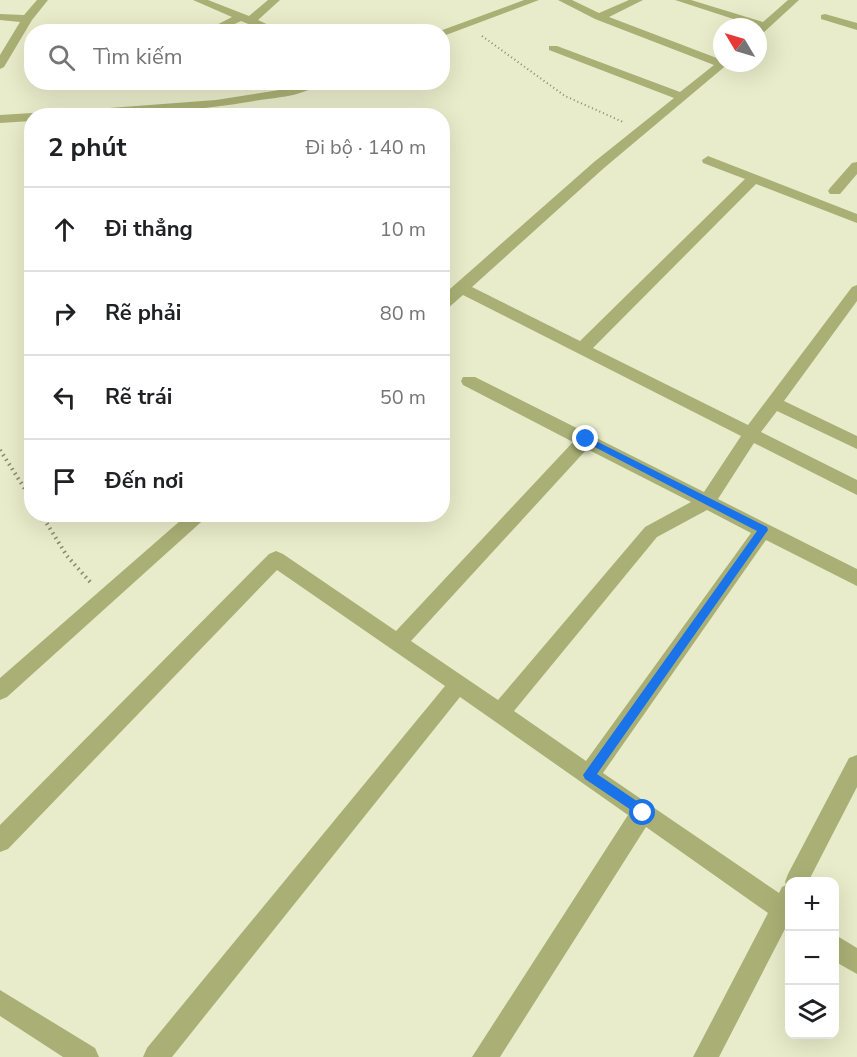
<!DOCTYPE html>
<html lang="vi">
<meta charset="utf-8">
<style>
:root{--surface:#fff;--page:#f6f6f6;--text:#202124;--muted:#757577;--line:#e0e0e0}
body{margin:0;font-family:"Nunito Sans",sans-serif;background:var(--page);color:var(--text)}
.controls{position:absolute;right:18px;bottom:18px;display:grid;overflow:hidden;border-radius:12px;box-shadow:0 6px 24px #0002}
.controls button{width:54px;height:54px;display:grid;place-items:center;padding:0;border:0;border-bottom:2px solid var(--line);background:var(--surface);color:var(--text);font:30px sans-serif}
.compass{position:absolute;left:713px;top:18px;width:54px;height:54px;border-radius:50%;background:var(--surface);box-shadow:0 6px 24px #0002;rotate:308deg}
.stop{position:absolute;width:18px;height:18px;margin:-14px;border:4px solid #1a73e8;border-radius:50%;background:#fff}
.stop.end{background:#1a73e8;border-color:#fff;box-shadow:0 2px 6px #0008}
.list{margin:0;padding:0;list-style:none}
h2{display:flex;justify-content:space-between;align-items:center;height:78px;margin:0;padding:0 24px;font-size:26px}
h2 small{font-size:20px;font-weight:400;color:var(--muted)}
.list li{display:grid;grid-template-columns:39px 1fr auto;gap:18px;align-items:center;box-sizing:border-box;height:84px;padding:0 24px;border-top:2px solid var(--line)}
.list b{display:block;font-size:22px;white-space:nowrap}
.list em{font-size:20px;font-style:normal;color:var(--muted)}
.icon{flex:none;width:33px;height:33px;fill:none;stroke:currentColor;stroke-width:2;stroke-linecap:round;stroke-linejoin:round}
.map{position:relative;flex:none;width:857px;height:1057px;overflow:hidden}
.search{position:absolute;background:var(--surface);box-shadow:0 6px 24px #0002;left:24px;top:24px;width:426px;height:66px;display:flex;align-items:center;gap:15px;box-sizing:border-box;padding:0 21px;border-radius:24px;color:var(--muted);font-size:22px}
.panel{position:absolute;background:var(--surface);box-shadow:0 6px 24px #0002;left:24px;top:108px;width:426px;height:414px;border-radius:24px}
.map>svg:first-child{display:block}
.lines{fill:none;stroke-linecap:round;stroke-linejoin:round}
.path-far1{stroke:#878972;stroke-width:2;stroke-dasharray:1 3;stroke-linecap:butt}
.path{stroke:#878972;stroke-width:4;stroke-dasharray:1.5 4;stroke-linecap:butt}
.minor{fill:#aab075;fill-rule:evenodd}
.route{fill:#1a73e8}
</style>
<div class="map">
<svg width="857" height="1057" viewBox="0 0 857 1057">
<rect width="100%" height="100%" fill="#e8ecca"/>
<g class="lines">
<path class="path-far1" d="M482 36 565 96 623 122"/>
<path class="path" d="M0 450 32 500
M41 514 67 556 92 584"/>
<path class="minor" d="M37 0H48L32 20 4 67 0 69V55L20 22 0 20V14L24 15Z
M193 0H208L249 16 268 0H280L258 20 283 32H267L241 21 218 32H203L232 17Z
M524 0H539L446 35 442 36V32H437Z
M558 0H572L599 13 629 0H643L609 17 722 60V63H729L604 168 472 287 580 341 745 179 703 163 702 160 708 156 857 214V223L756 184 593 348 748 425 852 287 857 285V301L784 401 857 436V449L777 411 761 432 857 480V495L754 443 718 499 857 569V586L766 540 603 773 779 893 782 887 786 885 785 882 788 874 849 758 857 755V787L808 882H790V926L787 925 719 1057H693L768 913 646 827 500 1057H472L628 815 460 697 172 1057H143L147 1048 445 686 277 570 8 849 0 852V825L269 554 276 551 283 554 396 631 573 442 463 385 461 381 463 377H475L704 492 741 436 463 295 447 309 442 310V296L594 162 674 98 549 50V46H557L680 92 714 65 595 19ZM587 449 691 502 645 527 498 700 411 641ZM707 510 751 533 586 761 514 711 657 537Z
M675 0H691L763 22 788 0H799L762 34 758 35V27Z
M825 14 857 23V30L821 19V15Z
M304 82H321C305 96 280 97 260 100 191 112 121 116 50 116L56 112 216 100 292 88Z
M32 113 37 116H32V121L0 123V115Z
M857 162V174L840 194H830L828 191 830 188 852 163Z
M188 514H210L7 697 0 700V678Z
M834 934 857 948V974L834 961Z
M0 990 95 1048 99 1057H63L0 1016Z"/>
</g>
<path class="route" d="M586 436 767 527 768 530 597 774 647 808 649 813 643 818 585 779 583 775 757 531 583 441 581 439Z"/>
</svg>
<div class="controls">
<button>+</button>
<button>−</button>
<button><svg class="icon" aria-label="layers" viewBox="0 0 24 24"><path d="M12 4l9 5-9 5-9-5zM3 14l9 5 9-5"/></svg></button>
</div>
<svg class="compass" viewBox="-18 -18 36 36"><path d="M0-13l5 13h-10z" fill="#e53935"/><path d="M0 13l5-13h-10z" fill="#757577"/></svg>
<div class="stop" style="left:643px;top:813px"></div>
<div class="stop end" style="left:586px;top:439px"></div>
<div class="search"><svg class="icon" aria-label="search" viewBox="0 0 24 24"><circle cx="10" cy="10" r="6"/><path d="M15 15l6 6"/></svg>Tìm kiếm</div>
<section class="panel">
<h2>2 phút<small>Đi bộ · 140 m</small></h2>
<ul class="list">
<li><svg class="icon" aria-label="ahead" viewBox="0 0 24 24"><path d="M12 20V5M6 11l6-6 6 6"/></svg><div><b>Đi thẳng</b></div><em>10 m</em></li>
<li><svg class="icon" aria-label="right" viewBox="0 0 24 24"><path d="M7 20v-9h11M14 6l5 5-5 5"/></svg><div><b>Rẽ phải</b></div><em>80 m</em></li>
<li><svg class="icon" aria-label="left" viewBox="0 0 24 24"><path d="M17 20v-9H6M10 6l-5 5 5 5"/></svg><div><b>Rẽ trái</b></div><em>50 m</em></li>
<li><svg class="icon" aria-label="arrive" viewBox="0 0 24 24"><path d="M6 21V4h12l-3 4 3 4H6"/></svg><div><b>Đến nơi</b></div></li>
</ul>
</section>
</div>
